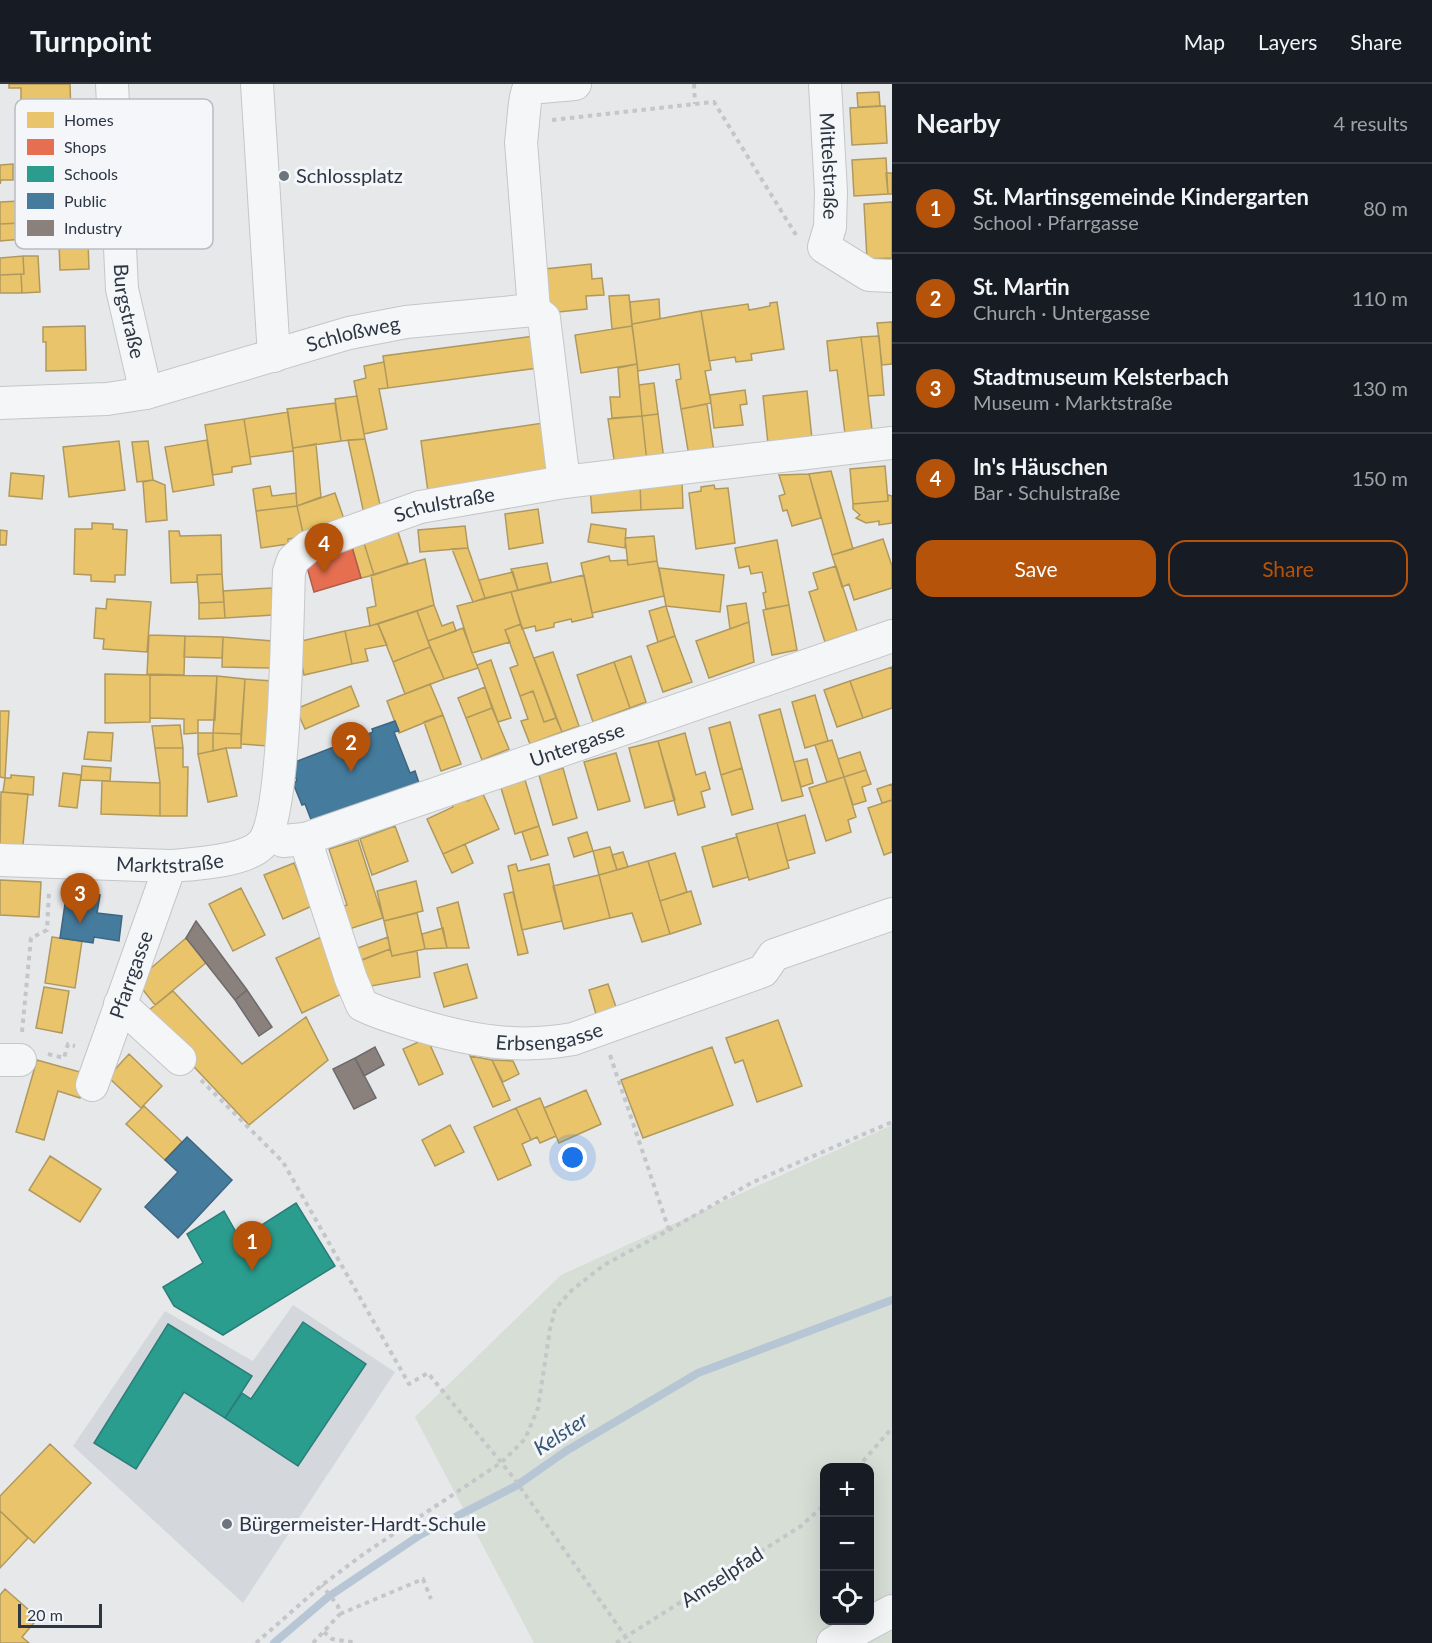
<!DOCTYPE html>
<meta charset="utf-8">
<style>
:root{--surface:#171b24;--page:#20242c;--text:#f1f3f6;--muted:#9ea1a6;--line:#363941;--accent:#b45309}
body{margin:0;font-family:Lato,sans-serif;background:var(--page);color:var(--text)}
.controls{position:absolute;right:18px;bottom:18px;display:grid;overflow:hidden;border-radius:12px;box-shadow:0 6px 24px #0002}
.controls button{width:54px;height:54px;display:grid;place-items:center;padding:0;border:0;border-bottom:2px solid var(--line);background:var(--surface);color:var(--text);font:30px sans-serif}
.scale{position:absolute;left:18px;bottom:15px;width:84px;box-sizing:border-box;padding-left:6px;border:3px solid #2c3644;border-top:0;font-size:16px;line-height:21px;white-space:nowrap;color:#2c3644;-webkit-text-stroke:4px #f4f6f9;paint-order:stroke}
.you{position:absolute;left:573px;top:1074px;width:21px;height:21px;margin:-15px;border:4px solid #fff;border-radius:50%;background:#1a73e8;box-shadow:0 0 0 9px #1a73e833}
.badge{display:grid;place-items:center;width:39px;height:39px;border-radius:50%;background:var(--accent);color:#fff;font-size:20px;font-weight:700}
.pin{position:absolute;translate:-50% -50px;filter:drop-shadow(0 2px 3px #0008)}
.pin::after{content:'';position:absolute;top:32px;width:21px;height:18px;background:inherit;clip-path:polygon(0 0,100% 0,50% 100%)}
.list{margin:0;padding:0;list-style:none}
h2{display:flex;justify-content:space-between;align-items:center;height:78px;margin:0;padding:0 24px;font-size:26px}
h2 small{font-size:20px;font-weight:400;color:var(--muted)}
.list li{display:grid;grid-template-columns:39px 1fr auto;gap:18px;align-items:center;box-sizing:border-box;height:90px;padding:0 24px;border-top:2px solid var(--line)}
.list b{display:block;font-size:22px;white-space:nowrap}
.list p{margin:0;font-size:20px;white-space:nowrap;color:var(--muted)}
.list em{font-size:20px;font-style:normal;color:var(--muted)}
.actions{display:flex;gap:12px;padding:18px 24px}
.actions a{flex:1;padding:14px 0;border:2px solid var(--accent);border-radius:18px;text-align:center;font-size:21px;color:var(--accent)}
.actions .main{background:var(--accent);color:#fff}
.icon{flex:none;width:33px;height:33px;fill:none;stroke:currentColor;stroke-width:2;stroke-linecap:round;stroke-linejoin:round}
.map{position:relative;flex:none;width:892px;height:1559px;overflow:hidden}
header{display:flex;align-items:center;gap:36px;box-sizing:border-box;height:84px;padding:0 30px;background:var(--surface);border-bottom:2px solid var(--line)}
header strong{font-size:28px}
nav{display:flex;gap:33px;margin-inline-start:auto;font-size:21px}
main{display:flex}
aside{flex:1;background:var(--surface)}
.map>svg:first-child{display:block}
.built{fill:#d4d8dd}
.green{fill:#d7ded6;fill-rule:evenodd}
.homes{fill:#e9c46a;stroke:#b0995f;stroke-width:1.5}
.shops{fill:#e76f51;stroke:#af5e4d;stroke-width:1.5}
.schools{fill:#2a9d8f;stroke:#2b7e78;stroke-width:1.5}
.public{fill:#457b9d;stroke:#3e6682;stroke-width:1.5}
.industry{fill:#8a817c;stroke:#6e6a6b;stroke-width:1.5}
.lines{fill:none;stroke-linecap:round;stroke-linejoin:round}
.stream{stroke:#b6c6d4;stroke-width:8}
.minor-casing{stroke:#c4c6c8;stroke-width:34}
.path{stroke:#c4c6c9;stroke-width:4;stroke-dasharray:4.5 4.5;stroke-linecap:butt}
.minor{stroke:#f5f6f7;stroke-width:32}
.poi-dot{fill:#6d747e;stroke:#f4f6f9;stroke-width:2}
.labels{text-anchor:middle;stroke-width:6;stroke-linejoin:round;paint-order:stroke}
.street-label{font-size:20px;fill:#2c3644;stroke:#f4f6f9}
.poi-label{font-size:20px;fill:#2c3644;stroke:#f4f6f9;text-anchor:start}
.water-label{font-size:21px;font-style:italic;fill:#375777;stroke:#f4f6f9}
.key{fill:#f4f6f9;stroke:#b8bcc3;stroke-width:1.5}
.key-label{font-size:16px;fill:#2c3644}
</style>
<header>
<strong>Turnpoint</strong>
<nav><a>Map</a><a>Layers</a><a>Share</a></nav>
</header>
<main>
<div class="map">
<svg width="892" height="1559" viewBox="0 0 892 1559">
<rect width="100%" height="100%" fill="#e6e8ea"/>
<path class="built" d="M293 1221 395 1288 243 1519 73 1362 165 1227 253 1277Z"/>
<path class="green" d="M892 1041V1559H534L415 1333 561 1191ZM824 1384H870V1536H824Z"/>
<path class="homes" d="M9 0H70L71 31 21 33V4H9Z
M879 8 880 22 858 23 857 9Z
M885 22 887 59 852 61 850 24Z
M886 74 888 110 854 112 852 76Z
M13 80V96H1L0 100V81Z
M886 89H892V110H888Z
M20 117 21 139 0 140V118Z
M892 118V174L867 175 864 120Z
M21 139 22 155 0 157V140Z
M88 158 89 185 60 186 59 159Z
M23 172 24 190 0 191V174Z
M23 172H38L40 208 22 209 21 190H24Z
M591 180 592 195 602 194 604 211 586 212 587 225 549 229 545 185Z
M21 190 22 209H0V191Z
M629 211 632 242 612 245 609 212Z
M659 215 660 235 632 240 630 218Z
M777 218 784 265 751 270 752 276 736 278 735 273 709 277 701 227 748 220 749 226 770 222V219Z
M701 227 711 286 705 287 711 319 681 325 676 296 681 295 679 280 638 287 632 240Z
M892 238V280L882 281 877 239Z
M85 242 86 286 46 287V258H43V243Z
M632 242 637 280 581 289 575 251Z
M534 252 538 284 388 304 383 272Z
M879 252 884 311 868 312 861 253Z
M861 253 872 346 845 350 837 286 830 287 827 257Z
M384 278 388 304 379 305 387 345 364 350 354 297 366 294 364 282Z
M637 280 642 332 612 334 610 313H620L618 284Z
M654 299 658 330 642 332 639 301Z
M745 306 747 320 740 321 743 341 714 344 710 311Z
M807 307 812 355 768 360 763 312Z
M357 312 365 355 341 357 335 315Z
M335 319 341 357 293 364 287 325Z
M707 320 714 368 689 372 681 325Z
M288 328 293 367 250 373 244 335Z
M658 330 664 376 647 378 642 332Z
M642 332 647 378 615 382 608 335Z
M244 335 251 380 232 383V388L213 391 205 341Z
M543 339 550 390 428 408 421 357Z
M365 355 381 425 364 430 348 356Z
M207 356 214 401 173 408 165 363Z
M119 357 125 406 69 413 63 363Z
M148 357 153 396 137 398 132 358Z
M316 360 321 413 297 422 293 364Z
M885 382 888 417 853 420 850 385Z
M831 387 853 465 832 471 809 390Z
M11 389 44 392 42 415 9 412Z
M809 390 821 434 792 442 787 426 783 427 779 412 785 410 779 391Z
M153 396 165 401 167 436 146 438 143 398Z
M682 397 683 424 641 426 640 399Z
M640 399 641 426 592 429 590 403Z
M714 401 715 405 728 404 735 459 696 465 689 409 701 407V403Z
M270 402 272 412 296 409 297 422 256 427 253 405Z
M335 409 345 438 304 453 297 422Z
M888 411 892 412V439L879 441V437L866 439 856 434 860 431 853 425V420L888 417Z
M297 422 304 453 288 455V460L261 464 256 427Z
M538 425 543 459 509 465 505 430Z
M92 439 113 440V445L127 446 125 491H115V498L91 497V491L74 490 75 445H92Z
M591 440 626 445 625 464 588 458Z
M465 442 468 464 420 468 418 446Z
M0 446 7 447 6 461H0Z
M169 447H179L180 452 221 451 222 490 197 491V498L171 499Z
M398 448 408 479 374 491 364 459Z
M654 452 657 477 628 481 625 454Z
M883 455 892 482V504L854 516 849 500 842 503 832 471Z
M777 456 789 521 766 525 763 509 766 508 762 488 751 490 749 482 739 484 735 464Z
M364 459 374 491 361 494 352 463Z
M468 464 485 514 473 518 452 465Z
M609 472 610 477 627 476 628 481 657 477 664 512 592 529 581 479Z
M425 475 434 521 370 542 367 524 376 522 371 491Z
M547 479 551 498 518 506 511 485Z
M836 482 857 547 825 558 809 508 818 505 813 489Z
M659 484 724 491 720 528 666 522Z
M513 488 518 506 485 514 479 496Z
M222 490 224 518 199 519 197 491Z
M584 491 593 533 572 538 571 535 554 539V543L536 547 535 542 522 545 511 508Z
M272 504 273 531 225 534 223 507Z
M511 508 521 540 505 546 510 558 472 569 457 522Z
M107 515 151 518 147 568 103 565 104 555 94 554 96 524 106 525Z
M224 518 225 534 199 535V519Z
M746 519 749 538 730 545 727 522Z
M434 521 442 542 453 538 456 547 428 557 417 527Z
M789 521 797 566 772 571 763 526Z
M666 522 675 552 658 558 649 527Z
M417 527 430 563 393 578 378 540Z
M749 538 754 578 709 594 696 557Z
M378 540 387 561 365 565 368 577 352 580 345 547Z
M521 540 556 634 544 638 533 607 520 612 510 584 518 581 505 546Z
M463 544 478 584 444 595 428 557Z
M345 547 352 580 304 591 297 558Z
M149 551 185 552 184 591 147 590Z
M185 552 223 553 222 574 184 573Z
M675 552 692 598 663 608 647 562Z
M223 553 273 557 272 584 222 583Z
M430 563 444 595 405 610 393 578Z
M553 568 579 642 562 648 534 574Z
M631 572 646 618 630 624 614 578Z
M491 576 511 634 498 638 477 581Z
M614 578 630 624 593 638 577 591Z
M892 583V624L863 634 850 597Z
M105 590 150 591V638L105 639Z
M150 591 217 592 215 636H198V649L184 650V635L150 634Z
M217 592 245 595 241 650 213 649Z
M245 595 273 597 268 662 241 660Z
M850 597 863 634 837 643 824 606Z
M430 600 443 631 399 649 387 617Z
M351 602 359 622 305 645 296 625Z
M485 603 492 624 466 634 458 614Z
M533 607 544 638 556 634 562 648 530 660 521 637 528 635 520 612Z
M815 611 828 657 805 664 792 618Z
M492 624 509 665 482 676 466 634Z
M780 625 803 712 782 717 759 631Z
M0 627H9L5 694 0 693Z
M443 631 461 680 441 687 424 638Z
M730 638 742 684 721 691 709 644Z
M180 641 183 664H155L152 642Z
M88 648 113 649 111 677 84 675Z
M198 649H213V667L198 670Z
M213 649 241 650V664H226L213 667Z
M685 649 696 691 705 688 710 705 701 708 705 723 678 731 658 657Z
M832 656 844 693 827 698 815 661Z
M658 657 675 716 645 724 629 664Z
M155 664H183V683H188L187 732H160V699Z
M226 664 237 712 208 718 198 670Z
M860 668 866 686 844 693 838 675Z
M616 669 630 717 598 726 584 678Z
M807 675 813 699 801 703 794 678Z
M82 682 111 684 110 697 81 696Z
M563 684 577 734 553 741 539 691Z
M742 684 753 725 732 731 721 691Z
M866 686 871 700 862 703 866 717 853 721 844 693Z
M63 689 81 691 77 724 59 722Z
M11 691 34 693 33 711 3 708 5 694H11Z
M844 693 856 733 848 736 851 748 826 757 809 704Z
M525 696 539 742 515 750 501 704Z
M102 697 160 699V732L101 730Z
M892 700V716L882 719 877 705Z
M1 708 28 710 23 761 0 760Z
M483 710 499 745 443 770 427 735 453 723 450 717 464 711 467 717Z
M892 716V768L884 771 868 724Z
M805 731 815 769 787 777 777 739Z
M777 739 789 784 749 796 736 750Z
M395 742 408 777 372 791 360 755Z
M539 742 548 771 531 776 522 748Z
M587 748 593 767 574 773 568 754Z
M737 753 748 793 713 803 702 763Z
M358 756 383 834 340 848 333 825 347 821 329 765Z
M465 760 473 779 452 789 443 770Z
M610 763 617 786 599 791 593 767Z
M623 768 628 783 617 786 612 771Z
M675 769 687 808 660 817 648 777Z
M648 777 670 850 642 858 632 829 610 834 599 791Z
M294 779 312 822 283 835 264 791Z
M516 780 518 787 549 780 562 837 522 846 508 782Z
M599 791 610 834 564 845 553 802Z
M0 796 41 798 39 833 0 831Z
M416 797 423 827 384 837 377 807Z
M241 804 265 851 233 867 209 820Z
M691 807 701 840 670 850 660 817Z
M513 808 528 869 518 871 504 810Z
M458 818 469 864H447L437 824Z
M417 829 425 865 392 872 384 837Z
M443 844 447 864 425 865 422 850Z
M52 853 82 857 75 904 45 899Z
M321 853 346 908 302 929 276 874Z
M388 853 390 865 360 877 355 865Z
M186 854 207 878 155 921 136 897Z
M390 865 392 872 417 867 420 893 366 903 356 878Z
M467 880 477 914 444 923 434 889Z
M608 900 616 923 596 930 589 906Z
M44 903 69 907 62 949 36 944Z
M173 907 242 980 306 933 328 976 249 1041 144 930Z
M778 936 802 1002 757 1018 743 976 735 979 726 954Z
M427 954 443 990 419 1001 403 965Z
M712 963 733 1021 643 1054 621 996Z
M129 970 162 1002 141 1024 108 993Z
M470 972 492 976 510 1016 493 1023Z
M37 976 87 990 80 1014 58 1007 44 1056 16 1048Z
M492 976 513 977 519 990 503 998Z
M586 1006 601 1040 559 1059 544 1024Z
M540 1014 556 1052 540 1059 537 1053 531 1056 516 1024Z
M144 1022 182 1058 165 1076 126 1040Z
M516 1024 531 1056 522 1060 531 1081 498 1096 474 1043Z
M450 1041 464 1068 435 1082 422 1056Z
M50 1072 101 1105 80 1138 29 1106Z
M50 1360 91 1399 34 1459 0 1427V1412Z
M0 1427 28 1454 0 1484Z
M5 1505 38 1534 22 1553 29 1559H0V1511Z"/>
<path class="shops" d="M352 463 361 494 314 508 305 476Z"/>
<path class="schools" d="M296 1119 335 1182 223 1251 174 1222 163 1203 203 1179 187 1150 224 1127 240 1155Z
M303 1238 366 1280 298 1382 225 1334 242 1309 251 1315Z
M168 1240 252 1292 225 1334 184 1308 136 1385 94 1359Z"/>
<path class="public" d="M395 637 399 647 394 648 410 689 415 687 419 699 312 738 305 720 302 721 293 699 297 697 290 680 373 648 372 645Z
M67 806 100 811 97 829 122 832 119 857 94 853 93 859 60 854Z
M187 1053 232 1096 178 1154 145 1123 178 1088 165 1076Z"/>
<path class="industry" d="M196 837 247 906 235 916 186 854Z
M247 906 272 943 259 952 235 916Z
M375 963 384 981 364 992 355 974Z
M355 974 376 1014 354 1025 333 985Z"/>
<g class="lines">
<path class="stream" d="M274 1559 328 1513 420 1451 516 1402 566 1367 698 1289 892 1216"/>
<g class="minor-casing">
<g id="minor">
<path id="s1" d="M112 0 122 205 146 309"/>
<path d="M257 0 274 272"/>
<path id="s2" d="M825 0 831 108 830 143 824 163 869 191 892 192"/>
<path d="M534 226 521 58C523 46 524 11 529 4L575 0"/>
<path id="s3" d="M0 319 107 315 146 309 349 249 406 238 534 226 544 234 564 398"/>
<path id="s4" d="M305 755 351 895 362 921C380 930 399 935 418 941 471 957 518 965 573 955L763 887 774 871 892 830"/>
<path id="s5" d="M283 757 305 755 892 552"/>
<path id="s6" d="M0 776 170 782C193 780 245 778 262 760 286 732 287 535 289 488L293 476 308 463 420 423 564 398 892 359"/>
<path d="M120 920 180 975"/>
<path d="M0 976H20"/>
<path id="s7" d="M92 1001 170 782"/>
<path d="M833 1559 892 1527"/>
</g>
</g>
<path class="path" d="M694 0 695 20
M552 36 714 18 796 151
M22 948 31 854 47 846 49 807
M48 970 64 974 68 960 75 962
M610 971 669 1146
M201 996 283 1078 409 1300 428 1289 513 1393 630 1559
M857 1384 892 1344
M340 1530 423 1495 431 1515
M324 1548 332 1555 357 1559
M256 1559 322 1501 365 1469 502 1378 525 1355 538 1324 550 1245 555 1225 572 1206 604 1181 669 1146 753 1098 892 1038
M313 1559 340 1530 338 1522 322 1501
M616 1559 801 1442 824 1421"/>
<use href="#minor" class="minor"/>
</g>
<g class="poi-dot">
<circle cx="284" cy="92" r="6"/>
<circle cx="227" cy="1440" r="6"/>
</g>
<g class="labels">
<g class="street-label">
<text dy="7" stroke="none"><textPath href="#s2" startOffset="82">Mittelstraße</textPath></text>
<text dy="7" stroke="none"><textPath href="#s1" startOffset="228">Burgstraße</textPath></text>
<text dy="7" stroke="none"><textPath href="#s3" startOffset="362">Schloßweg</textPath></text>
<text dy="7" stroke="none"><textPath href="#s6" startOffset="717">Schulstraße</textPath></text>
<text dy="7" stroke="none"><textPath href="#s5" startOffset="310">Untergasse</textPath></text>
<text dy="7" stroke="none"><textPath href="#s6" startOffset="170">Marktstraße</textPath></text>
<text dy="7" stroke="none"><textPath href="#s7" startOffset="117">Pfarrgasse</textPath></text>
<text dy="7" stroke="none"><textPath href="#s4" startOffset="369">Erbsengasse</textPath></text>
<text transform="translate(722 1493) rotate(-33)" y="7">Amselpfad</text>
</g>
<g class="poi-label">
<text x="296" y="99">Schlossplatz</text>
<text x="239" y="1447">Bürgermeister-Hardt-Schule</text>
</g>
<g class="water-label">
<text transform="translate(561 1350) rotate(-33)" y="7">Kelster</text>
</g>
</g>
<rect x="15" y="15" width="198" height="150" rx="9" class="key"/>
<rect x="27" y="28" width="27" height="16" fill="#e9c46a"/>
<rect x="27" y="55" width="27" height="16" fill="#e76f51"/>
<rect x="27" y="82" width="27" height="16" fill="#2a9d8f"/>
<rect x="27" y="109" width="27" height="16" fill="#457b9d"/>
<rect x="27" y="136" width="27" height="16" fill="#8a817c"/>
<g class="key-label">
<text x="64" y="42">Homes</text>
<text x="64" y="69">Shops</text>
<text x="64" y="96">Schools</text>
<text x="64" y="123">Public</text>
<text x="64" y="150">Industry</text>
</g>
</svg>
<div class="controls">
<button>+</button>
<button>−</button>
<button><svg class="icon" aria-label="locate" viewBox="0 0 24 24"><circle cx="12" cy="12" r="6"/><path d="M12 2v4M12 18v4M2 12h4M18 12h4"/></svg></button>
</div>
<div class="scale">20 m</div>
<div class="you"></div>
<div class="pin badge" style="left:252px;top:1187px">1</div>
<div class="pin badge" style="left:351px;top:688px">2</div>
<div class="pin badge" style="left:80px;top:839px">3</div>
<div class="pin badge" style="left:324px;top:489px">4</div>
</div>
<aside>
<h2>Nearby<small>4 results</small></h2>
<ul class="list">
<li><span class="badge">1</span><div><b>St. Martinsgemeinde Kindergarten</b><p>School · Pfarrgasse</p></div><em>80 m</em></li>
<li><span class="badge">2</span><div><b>St. Martin</b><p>Church · Untergasse</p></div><em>110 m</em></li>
<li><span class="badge">3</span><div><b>Stadtmuseum Kelsterbach</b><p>Museum · Marktstraße</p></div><em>130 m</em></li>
<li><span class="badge">4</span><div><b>In's Häuschen</b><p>Bar · Schulstraße</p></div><em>150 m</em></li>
</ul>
<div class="actions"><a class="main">Save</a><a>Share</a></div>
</aside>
</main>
